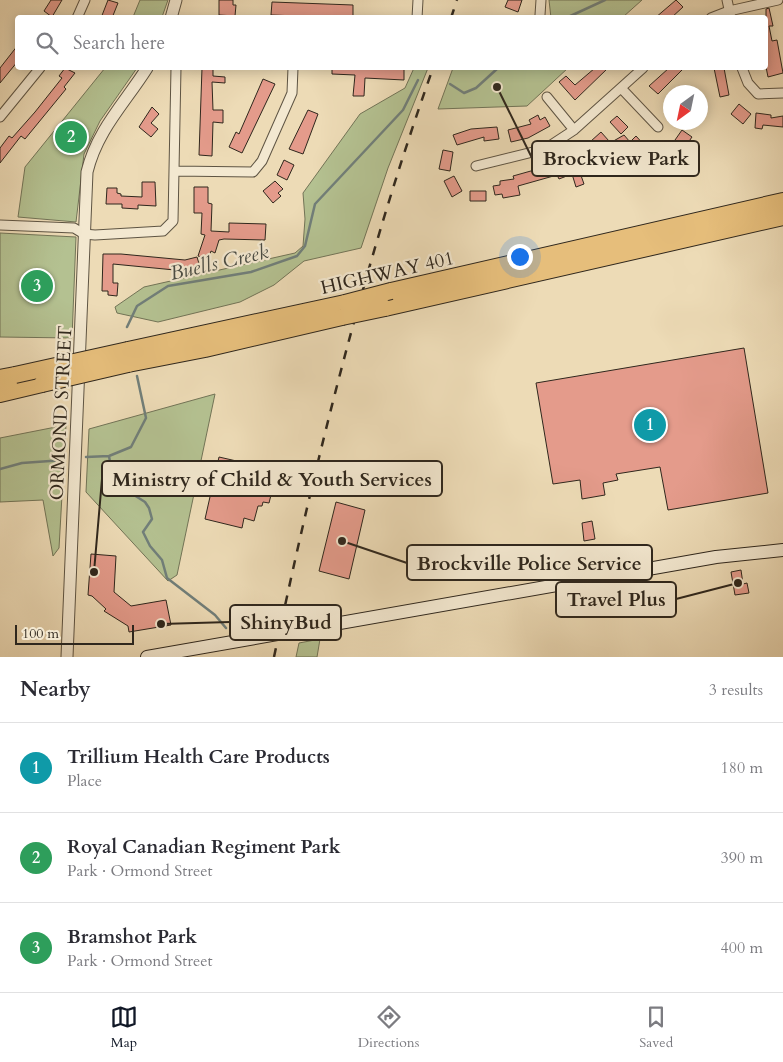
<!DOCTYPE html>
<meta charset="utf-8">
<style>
:root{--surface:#fff;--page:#f7f7f7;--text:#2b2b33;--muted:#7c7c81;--line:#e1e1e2;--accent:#111827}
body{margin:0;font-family:Cardo,serif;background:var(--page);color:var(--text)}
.compass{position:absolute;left:663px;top:85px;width:45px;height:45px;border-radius:50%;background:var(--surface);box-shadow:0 2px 12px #0003;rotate:213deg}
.scale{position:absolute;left:15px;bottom:12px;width:119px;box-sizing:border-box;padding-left:5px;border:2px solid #2f271d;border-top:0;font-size:14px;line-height:18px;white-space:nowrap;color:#2f271d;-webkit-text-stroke:4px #f3e8d0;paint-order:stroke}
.you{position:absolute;left:519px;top:256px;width:18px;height:18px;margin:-12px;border:4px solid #fff;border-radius:50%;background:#1a73e8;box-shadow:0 0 0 8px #1a73e833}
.badge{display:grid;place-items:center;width:32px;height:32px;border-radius:50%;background:var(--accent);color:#fff;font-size:16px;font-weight:700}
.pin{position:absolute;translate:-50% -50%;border:2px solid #fff;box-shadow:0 1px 5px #0006}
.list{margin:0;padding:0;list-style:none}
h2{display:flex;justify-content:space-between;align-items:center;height:65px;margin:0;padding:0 20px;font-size:21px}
h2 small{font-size:16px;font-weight:400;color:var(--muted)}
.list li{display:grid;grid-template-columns:32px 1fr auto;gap:15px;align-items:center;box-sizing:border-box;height:90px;padding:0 20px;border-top:1px solid var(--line)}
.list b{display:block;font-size:19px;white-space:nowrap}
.list p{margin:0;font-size:16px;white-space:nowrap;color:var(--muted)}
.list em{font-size:16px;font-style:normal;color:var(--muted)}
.icon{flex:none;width:28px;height:28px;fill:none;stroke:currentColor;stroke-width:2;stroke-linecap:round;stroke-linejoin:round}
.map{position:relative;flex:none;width:783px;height:657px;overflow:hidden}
.search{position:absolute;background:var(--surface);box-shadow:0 2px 12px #0003;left:15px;right:15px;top:15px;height:55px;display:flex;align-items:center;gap:12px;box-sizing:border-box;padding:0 18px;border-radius:5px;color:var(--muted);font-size:19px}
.sheet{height:335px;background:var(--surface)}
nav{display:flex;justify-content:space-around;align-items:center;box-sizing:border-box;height:70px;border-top:1px solid var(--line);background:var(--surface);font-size:14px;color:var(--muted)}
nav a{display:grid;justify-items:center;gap:2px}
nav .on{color:var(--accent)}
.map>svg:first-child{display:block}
.green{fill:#b4c191;stroke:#727457}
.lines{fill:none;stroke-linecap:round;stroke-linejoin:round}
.stream{stroke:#717f7a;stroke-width:2.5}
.building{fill:#e49b8b;stroke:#2f271d}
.minor-casing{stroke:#5e5443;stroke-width:11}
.tertiary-casing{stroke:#5e5443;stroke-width:13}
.secondary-casing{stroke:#2f271d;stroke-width:14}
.motorway-casing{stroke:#2f271d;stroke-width:18}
.minor{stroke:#f3e8d0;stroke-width:9}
.tertiary{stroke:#f3e8d0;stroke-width:11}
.secondary{stroke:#f3e8d0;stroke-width:12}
.motorway{stroke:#e6be7b;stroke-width:16}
.rail{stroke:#2f271d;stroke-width:2.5;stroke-dasharray:9 9;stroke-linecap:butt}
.motorway-bridge-casing{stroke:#2f271d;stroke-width:18;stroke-linecap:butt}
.motorway-bridge{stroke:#e6be7b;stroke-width:16}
.labels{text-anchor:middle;stroke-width:4.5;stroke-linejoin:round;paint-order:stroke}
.street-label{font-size:19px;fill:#2f271d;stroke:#f3e8d0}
.water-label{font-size:20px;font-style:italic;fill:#4a4c44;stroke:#f3e8d0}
.leader{fill:none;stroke:#2f271d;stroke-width:2}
.callout-dot{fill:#2f271d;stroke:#f3e8d0;stroke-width:2}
.callout{fill:#f3e8d0;stroke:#2f271d;stroke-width:2}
.callout-label{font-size:20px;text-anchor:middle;font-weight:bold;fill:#2f271d}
</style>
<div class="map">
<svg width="783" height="657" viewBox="0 0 783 657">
<rect width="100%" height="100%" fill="#eddbb6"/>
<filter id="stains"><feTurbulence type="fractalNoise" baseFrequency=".004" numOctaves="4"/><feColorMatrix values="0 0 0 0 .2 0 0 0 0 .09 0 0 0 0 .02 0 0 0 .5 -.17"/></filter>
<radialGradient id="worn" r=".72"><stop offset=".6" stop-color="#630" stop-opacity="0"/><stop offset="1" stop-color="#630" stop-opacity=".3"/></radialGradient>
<path class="green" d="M140 0H168L162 17H133Z
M549 0H642L623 17 551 18Z
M105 68H137L100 121 84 154 76 222 18 217 25 167Z
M414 68H428L388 168 361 248 304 261 274 285 240 302 158 322 117 313 115 307 144 287 295 253 303 246 305 219 303 193 360 114 405 88Z
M453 68H568L527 106 438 109Z
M0 233 76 237 72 338 0 337Z
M215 394 177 575 168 581 86 492 89 429Z
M66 425 59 548 53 556 43 500 0 502V438Z
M320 639 317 657H296L299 643Z"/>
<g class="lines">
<path class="stream" d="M566 18 605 0
M450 84 464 93 476 88 498 68
M127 327 137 306 168 286 251 272 297 256 305 246 315 204 403 110 418 80
M109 456 111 468 123 478 134 495 145 502 149 508 152 519 143 532 150 546 162 560 167 578 215 615 226 628
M86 457 109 456 131 447 146 418 137 376
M0 469 22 463 64 460"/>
</g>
<path class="building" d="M51 0H62L52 17 44 11Z
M108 0 118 3 112 18H101Z
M219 0H233V5H236L235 16 219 15Z
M508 0H522L518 12 505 7Z
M676 0 683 7 671 18H655Z
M272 2 353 5V18L271 15Z
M769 8 773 26H769L772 41 777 40 783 73 768 77 766 67V9Z
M18 45V61L0 83V68Z
M65 68 75 73 64 87 66 89 25 139 21 136 0 163V148L9 136 12 138 35 112 62 78 59 76Z
M202 68H213V76L225 77V83L212 82 213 110H223V123L213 122 212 156 199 155Z
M332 68H404V80L365 78 364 96H353L355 75 332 74Z
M595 68H608L575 100 559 82 566 76 575 85Z
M669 68H684L658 94 649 86Z
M714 68H724L729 95 720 97Z
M263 79 275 84 242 153 229 147 236 132 239 134Z
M739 104 751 114 743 124 731 114Z
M152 107 159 114 151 123 158 129 151 137 139 127Z
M308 110 318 114 303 154 289 149Z
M756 113 771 115V118L783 116V127L763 125 762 129 755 128Z
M538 115 540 120 545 117 550 126 528 138 511 142 508 130 531 124 529 120Z
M617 116 628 127 621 134 610 122Z
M497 127 499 139 484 141V137L457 145 453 135 471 129Z
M682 130 692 137 685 147 675 140Z
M601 132 609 141 595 154 597 156 591 161 589 158 578 167 584 184 576 187 572 174 559 179 557 175 518 186 520 195 503 198 502 194 495 195 493 186 500 185V181L514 179 513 176 570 160Z
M624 135 630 142 636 136 646 147 639 155 628 144 615 152 610 143Z
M443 150 453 152 450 171 439 169Z
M284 160 294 165 287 180 277 175Z
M454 176 462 191 452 197 444 181Z
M275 181 283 189 278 193 281 196 273 203 263 191Z
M142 182H155L156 206 138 205V209L122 208V204H106L107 188H117V193L121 194V196L142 197Z
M194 187H208V203L212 204 211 231 229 232V223L266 224 265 240 224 239 219 240 215 253 211 251 208 259 198 256 205 235 201 234 202 213H194Z
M470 191H486V201H470Z
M103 254H121L185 260 197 257 200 267 185 271 113 264V283H118L117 296 108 295V291H102Z
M744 348 768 493 668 510 660 467 616 474 618 480 603 483 605 495 582 499 580 480 553 484 536 383Z
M219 457 267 468 262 488 266 489 265 493 271 495 269 503 263 502 262 506H258L254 521 244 518 242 528 205 519Z
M336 502 365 510 349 579 319 571Z
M592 521 595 539 584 541 582 523Z
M91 554 116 556 114 592 131 606 166 600 171 625 129 632 128 626 104 611 106 609 92 596 88 595Z
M741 570 743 584 747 583 749 593 735 595 731 572Z"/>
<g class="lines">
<g class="minor-casing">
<path id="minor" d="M727 0 731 18
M540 15 541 0
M77 18 85 0
M417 18 418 0
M711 18 729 11 778 0
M742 68 748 83 758 94 783 93
M621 88 658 127
M547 97 574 130
M0 117 40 68
M476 166 545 149 574 130 643 68
M175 171 253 172 262 161 292 93 293 68
M0 225 74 228 84 234 95 235 163 231 173 221 176 68"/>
</g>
<g class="tertiary-casing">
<path id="tertiary" d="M171 18 176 0
M67 657 87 172C97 130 125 103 147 68"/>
</g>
<g class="secondary-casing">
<path id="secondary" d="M147 657 716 557 783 550"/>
</g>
<g class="motorway-casing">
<path id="motorway" d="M391 291 783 201
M385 308 783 217
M128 350 345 303
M128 364 205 349 342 317
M0 378 15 375
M0 394 42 384"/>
</g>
<use href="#minor" class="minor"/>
<use href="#tertiary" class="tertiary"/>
<use href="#secondary" class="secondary"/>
<use href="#motorway" class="motorway"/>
<path class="rail" d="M451 18 457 0
M274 657C316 458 365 260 433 68"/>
<g class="motorway-bridge-casing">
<path id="motorway-bridge" d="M345 303 391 291
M342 317 385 308
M15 375 128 350
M42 384 128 364"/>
</g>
<use href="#motorway-bridge" class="motorway-bridge"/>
</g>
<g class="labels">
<g class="street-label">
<text transform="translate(387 272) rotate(-13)" y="7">HIGHWAY 401</text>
<text transform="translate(60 413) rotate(-87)" y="7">ORMOND STREET</text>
</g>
<g class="water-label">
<text transform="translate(219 262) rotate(-13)" y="7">Buells Creek</text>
</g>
</g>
<path class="leader" d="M497 87L532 158M94 572L102 479M342 541L407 563M738 583L676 599M161 624L230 622"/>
<g class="callout-dot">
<circle cx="497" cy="87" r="5"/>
<circle cx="94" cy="572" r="5"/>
<circle cx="342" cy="541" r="5"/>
<circle cx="738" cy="583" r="5"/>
<circle cx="161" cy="624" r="5"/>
</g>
<g class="callout">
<rect x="532" y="141" width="167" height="35" rx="5"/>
<rect x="102" y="461" width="340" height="35" rx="5"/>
<rect x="407" y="545" width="245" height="35" rx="5"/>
<rect x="556" y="582" width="120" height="35" rx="5"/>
<rect x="230" y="605" width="111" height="35" rx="5"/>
</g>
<g class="callout-label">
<text x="616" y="165">Brockview Park</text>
<text x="272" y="486">Ministry of Child &amp; Youth Services</text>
<text x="529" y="570">Brockville Police Service</text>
<text x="616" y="606">Travel Plus</text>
<text x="286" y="629">ShinyBud</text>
</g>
<rect width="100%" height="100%" filter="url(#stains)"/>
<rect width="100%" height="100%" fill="url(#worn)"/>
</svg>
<svg class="compass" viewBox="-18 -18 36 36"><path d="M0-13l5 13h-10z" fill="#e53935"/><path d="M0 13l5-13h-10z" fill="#7c7c81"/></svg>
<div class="scale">100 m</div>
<div class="you"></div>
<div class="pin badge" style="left:650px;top:425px;background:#0f9aa8">1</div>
<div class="pin badge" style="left:71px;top:137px;background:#2e9e5b">2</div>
<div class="pin badge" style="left:37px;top:286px;background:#2e9e5b">3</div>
<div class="search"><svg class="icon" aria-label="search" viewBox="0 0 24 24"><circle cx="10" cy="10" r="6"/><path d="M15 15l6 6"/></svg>Search here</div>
</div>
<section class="sheet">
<h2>Nearby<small>3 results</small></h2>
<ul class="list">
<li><span class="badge" style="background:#0f9aa8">1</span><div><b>Trillium Health Care Products</b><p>Place</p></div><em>180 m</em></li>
<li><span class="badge" style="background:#2e9e5b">2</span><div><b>Royal Canadian Regiment Park</b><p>Park · Ormond Street</p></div><em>390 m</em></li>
<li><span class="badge" style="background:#2e9e5b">3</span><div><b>Bramshot Park</b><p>Park · Ormond Street</p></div><em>400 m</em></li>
</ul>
</section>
<nav>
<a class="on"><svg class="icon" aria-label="map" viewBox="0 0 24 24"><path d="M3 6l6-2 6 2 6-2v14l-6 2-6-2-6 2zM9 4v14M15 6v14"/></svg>Map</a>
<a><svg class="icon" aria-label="directions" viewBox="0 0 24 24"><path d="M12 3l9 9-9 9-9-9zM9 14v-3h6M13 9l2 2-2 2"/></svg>Directions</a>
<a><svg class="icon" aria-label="saved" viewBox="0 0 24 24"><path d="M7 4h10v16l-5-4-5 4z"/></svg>Saved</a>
</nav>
